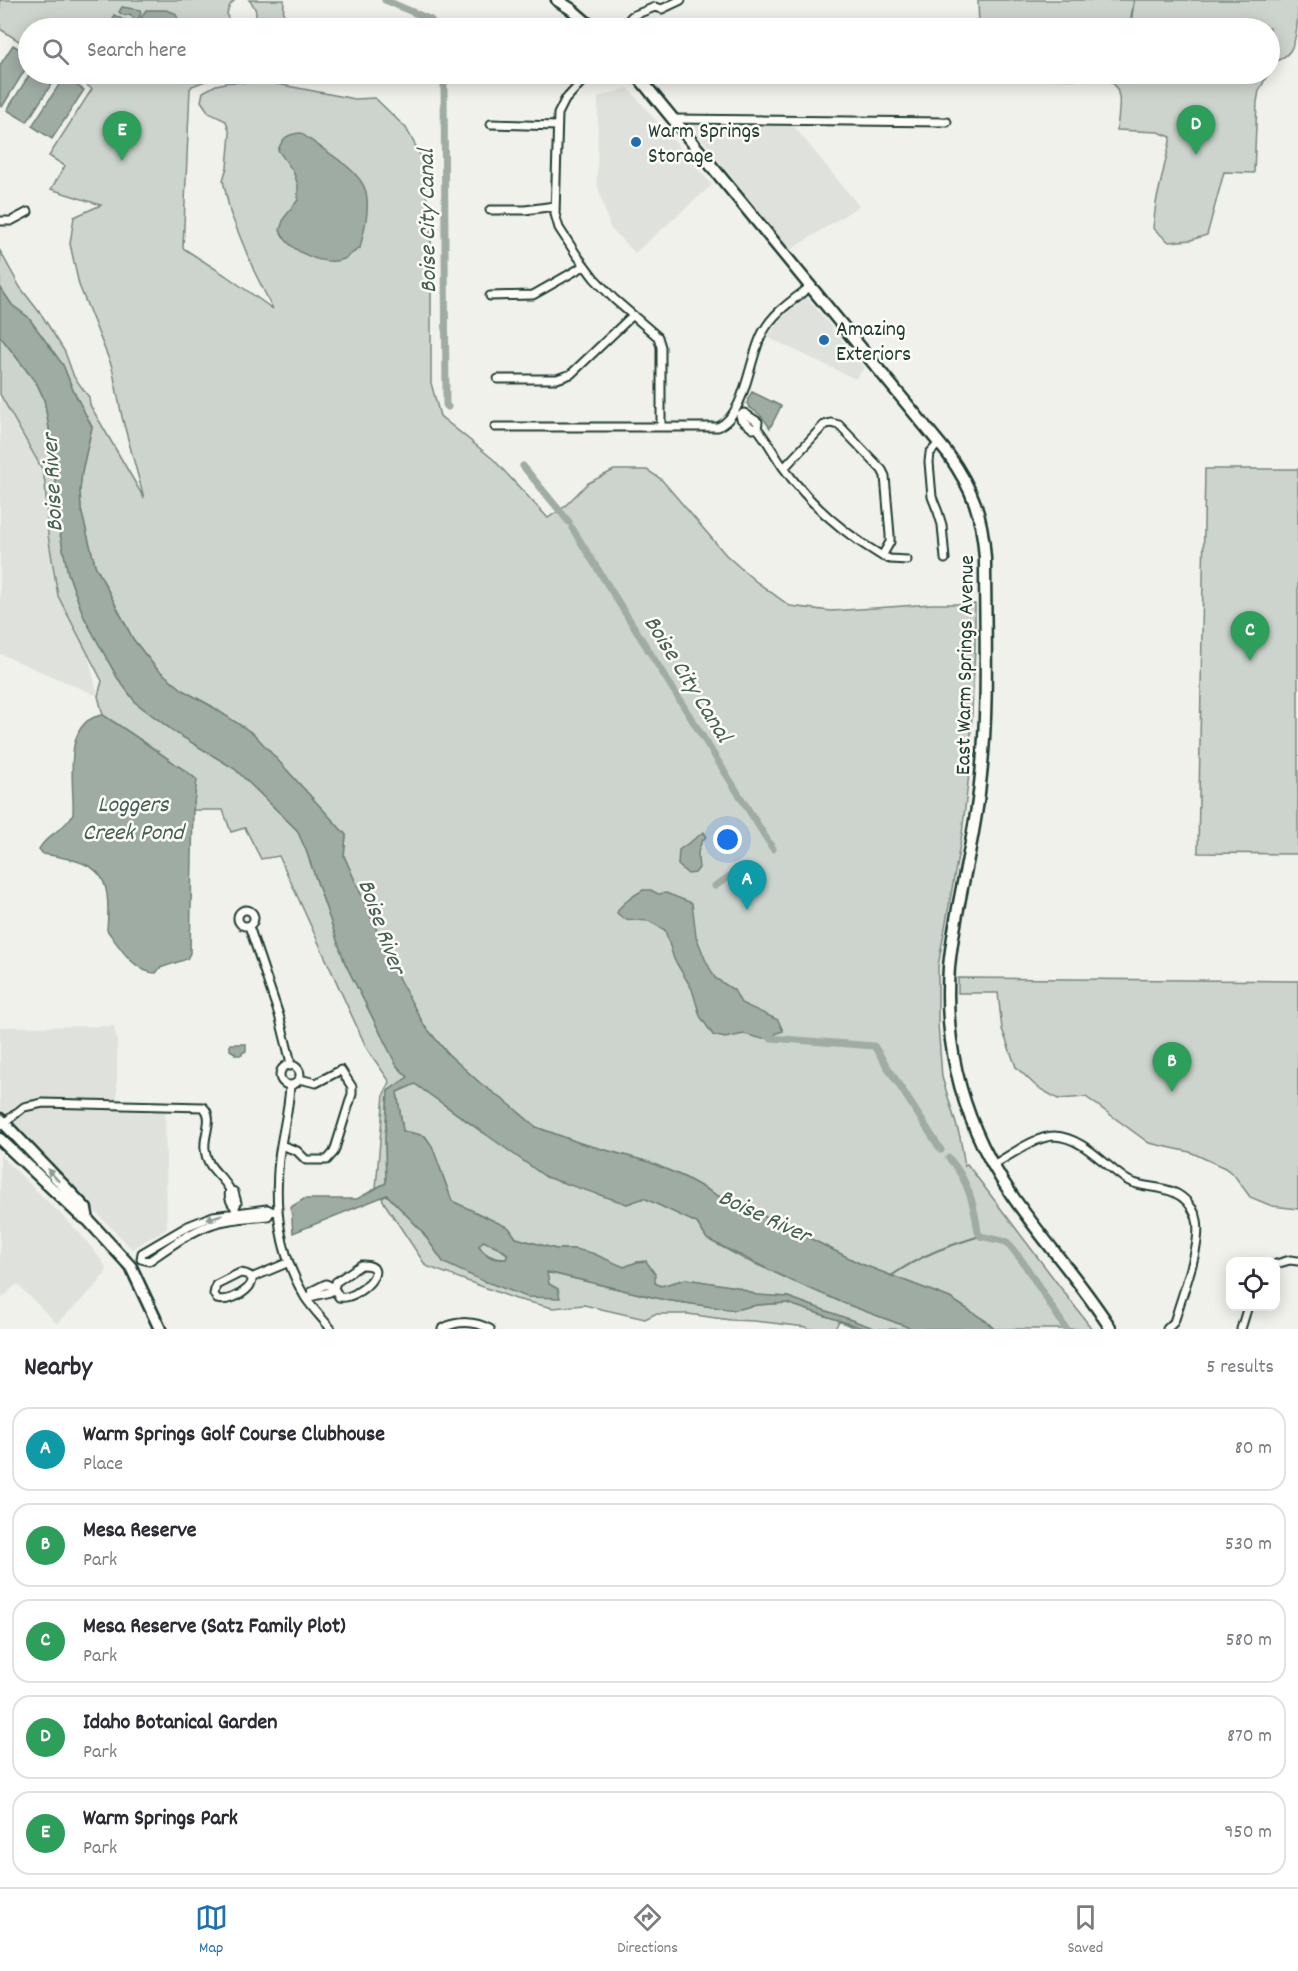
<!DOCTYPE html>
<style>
:root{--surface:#fff;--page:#f2f2f3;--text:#2b2b33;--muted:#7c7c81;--line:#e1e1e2;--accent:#1f6fb2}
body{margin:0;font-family:Dekko,sans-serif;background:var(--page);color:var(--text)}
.controls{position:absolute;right:18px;bottom:18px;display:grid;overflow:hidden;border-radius:12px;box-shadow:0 3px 15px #0003}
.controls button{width:54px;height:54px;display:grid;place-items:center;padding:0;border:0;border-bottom:2px solid var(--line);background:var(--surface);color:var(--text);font:30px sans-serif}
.you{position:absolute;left:728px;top:840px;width:21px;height:21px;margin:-15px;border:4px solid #fff;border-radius:50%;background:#1a73e8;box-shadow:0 0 0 9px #1a73e833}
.badge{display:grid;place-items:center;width:39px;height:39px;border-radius:50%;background:var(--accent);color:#fff;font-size:20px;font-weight:700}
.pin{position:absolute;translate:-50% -50px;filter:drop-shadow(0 2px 3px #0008)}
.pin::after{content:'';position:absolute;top:32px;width:21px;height:18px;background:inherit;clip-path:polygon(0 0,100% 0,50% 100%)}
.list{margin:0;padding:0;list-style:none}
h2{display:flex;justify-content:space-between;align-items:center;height:78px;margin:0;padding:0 24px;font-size:26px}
h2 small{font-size:20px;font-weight:400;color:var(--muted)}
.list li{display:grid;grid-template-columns:39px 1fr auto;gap:18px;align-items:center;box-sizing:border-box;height:84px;margin:0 12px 12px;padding:0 12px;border:2px solid var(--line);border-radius:18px}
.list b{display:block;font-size:22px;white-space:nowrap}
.list p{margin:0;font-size:20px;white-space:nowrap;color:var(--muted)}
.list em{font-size:20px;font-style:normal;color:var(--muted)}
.icon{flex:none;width:33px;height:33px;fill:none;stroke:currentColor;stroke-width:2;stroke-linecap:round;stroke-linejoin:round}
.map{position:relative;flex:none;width:1298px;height:1329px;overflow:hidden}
.search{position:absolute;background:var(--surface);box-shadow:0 3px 15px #0003;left:18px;right:18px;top:18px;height:66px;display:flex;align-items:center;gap:15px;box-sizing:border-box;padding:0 21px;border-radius:33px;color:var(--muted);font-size:22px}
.sheet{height:558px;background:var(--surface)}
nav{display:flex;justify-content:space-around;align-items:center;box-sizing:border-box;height:84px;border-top:2px solid var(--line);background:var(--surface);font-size:16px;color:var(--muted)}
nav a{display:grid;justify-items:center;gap:3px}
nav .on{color:var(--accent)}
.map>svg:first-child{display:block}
.built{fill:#dfe2dc}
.green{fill:#cdd3cd;stroke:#768880;stroke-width:1.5}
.water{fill:#9faca4;stroke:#6c8077;stroke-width:1.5;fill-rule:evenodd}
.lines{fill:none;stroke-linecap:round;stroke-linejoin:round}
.stream{stroke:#6c8077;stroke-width:2}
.canal{stroke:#9faca4;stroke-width:7}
.street-casing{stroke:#1f3d34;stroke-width:11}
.secondary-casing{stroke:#1f3d34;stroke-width:15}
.street{stroke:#fdfcf7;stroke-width:7}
.secondary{stroke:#fdfcf7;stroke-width:10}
.oneway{fill:#8e9c96}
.poi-dot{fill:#1f6fb2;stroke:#fdfcf7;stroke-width:2}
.labels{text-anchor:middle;stroke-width:5;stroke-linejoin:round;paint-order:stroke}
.poi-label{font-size:22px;fill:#1f3d34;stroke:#fdfcf7;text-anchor:start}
.street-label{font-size:22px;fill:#1f3d34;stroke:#fdfcf7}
.water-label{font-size:24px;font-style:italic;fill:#455e56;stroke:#fdfcf7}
</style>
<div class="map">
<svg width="1298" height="1329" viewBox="0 0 1298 1329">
<rect width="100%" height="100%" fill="#f0f1eb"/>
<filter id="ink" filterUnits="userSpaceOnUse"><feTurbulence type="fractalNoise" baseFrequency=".0167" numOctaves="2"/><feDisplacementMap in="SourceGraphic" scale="12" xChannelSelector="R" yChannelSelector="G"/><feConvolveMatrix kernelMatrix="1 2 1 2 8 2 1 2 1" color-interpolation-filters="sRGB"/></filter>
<g filter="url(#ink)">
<path class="built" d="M628 88 712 185 635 253 610 228 597 183 598 97Z
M691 125H793L859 206 789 251Z
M806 296 865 368 855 379 767 337 781 318Z
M0 350 38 399 78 615 98 696 0 654Z
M114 1026 117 1041V1100H165L167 1228 132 1249 0 1114V1027Z
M0 1155 78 1231 100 1258 107 1269 104 1276 99 1280 100 1282 57 1324 17 1284 0 1300Z"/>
<path class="green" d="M0 0H235C224 9 224 23 239 28H28V47L0 29Z
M249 0H284L283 23H398V28H245C259 22 259 10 249 0Z
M978 0H1298C1298 14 1298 39 1290 51 1283 61 1276 57 1270 70V28H979Z
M70 74H397V82L377 80 213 78 192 86 190 89 183 248 225 275 273 309 254 271 230 212 223 180 227 167 230 134 226 121 209 113 201 101 203 92 216 85 230 82 272 83 355 99 375 98 406 128 420 154 426 192 431 242V383L440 416 493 459 548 518 564 507 588 483 614 470H647L661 479 726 555 754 580 790 606 831 611 932 604H975V647L969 774 962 834 938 966V1024L942 1077 960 1137 965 1166 967 1164 1092 1329H994L986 1321 950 1298 861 1264 773 1220 722 1198 684 1177 649 1162 580 1143 536 1127 509 1104 480 1083 448 1054 424 1025 396 974 344 856 346 835 282 765 212 706 184 691 156 668 133 639 95 565 81 510 80 490 82 471 92 427 73 390 63 365 28 317 12 305 0 287V251L20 287 43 317 65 352 74 377 89 397 90 405 144 498 122 417 112 367 79 285 70 244 74 217 101 205 51 189 65 166 49 156 92 89Z
M994 74H1268L1259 91 1257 102 1254 173 1224 172 1207 235 1191 240 1169 242 1153 228 1156 203 1171 137 1158 132 1117 130C1118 113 1125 90 1109 80L1002 77Z
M0 336 37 384 44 399 54 457 58 524 68 573 84 617 117 677 136 703 176 733 235 769 297 830 306 850 345 963 397 1066 408 1077 388 1091 385 1140 386 1183 376 1188 384 1094 390 1082 367 1049 279 856 261 859 245 828 231 832 223 810H193L196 780C189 772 182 769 174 763 151 746 126 731 103 715L98 696 102 681 58 596 48 535 45 482 42 469 0 394Z
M1205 469H1298V854L1198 853Z
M958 978 1298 981V1209L1272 1206 1250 1197 1234 1175 1225 1168 1190 1152 1149 1143 1086 1097 1058 1099 1037 1087 1016 1067 1002 1029 998 993H958Z
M415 1084 482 1132 627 1204 644 1198 697 1223 707 1239 746 1260 846 1304 913 1329H876L788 1297 756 1295 736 1287 686 1279 661 1286 655 1283 637 1262 624 1267 575 1249H556L516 1238 509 1228 452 1201 432 1146 425 1136 403 1131 397 1092Z
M387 1195 421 1230 444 1263 558 1289 549 1284 546 1272 665 1300 734 1310 757 1305 787 1303 865 1329H857L839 1321 835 1329H808L806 1327 754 1321 730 1320 688 1314H655L645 1319 584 1305 553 1308 516 1299 426 1266 385 1204 382 1198Z
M483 1241 496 1246 508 1255 506 1259C495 1259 485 1256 479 1246Z"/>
<path class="water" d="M122 7 140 10 141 13 138 19H134L130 14C126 17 122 15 119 12Z
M146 10H166L175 13 181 24 180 28H142L144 24 140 19Z
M114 15 138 28H118L113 21Z
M13 45 28 54V65L2 107 0 106V65Z
M30 74H58L27 122 7 110Z
M64 77 84 90 52 139 32 126Z
M301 133C319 148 360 168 366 192 370 210 364 230 360 248 355 251 349 256 344 259 323 267 288 251 280 230L284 218 298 200V185L293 171 278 150C283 138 287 134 301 133Z
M0 287 12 305 28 317 63 365 73 390 92 427 82 471 80 490 81 510 95 565 133 639 155 667 184 691 211 706 254 734 346 835 344 856 396 974 424 1025 448 1054 480 1083 509 1104 536 1127 580 1143 649 1162 684 1177 722 1198 773 1220 861 1264 950 1298 986 1321 994 1329H913L846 1304 792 1281 707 1239 697 1223 644 1198 627 1204 546 1177 415 1084 397 1092 403 1131 425 1136 432 1146 452 1201 509 1228 516 1238 556 1249H575L592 1253 624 1267 637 1262 646 1261 655 1274V1283L661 1286 686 1279 737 1287 756 1295 788 1297 876 1329H865L787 1303 757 1305 734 1310 665 1300 547 1272 549 1284 558 1289 560 1298 527 1297 481 1280 444 1263 421 1230 387 1195 293 1233 291 1207 304 1199H357L386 1183 385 1140 388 1091 408 1077 397 1066 345 963 306 850 297 830 235 769 176 733 136 703 117 677 84 617 68 573 58 524 54 457 44 399 37 384 0 336ZM483 1241 496 1246 508 1254 506 1259C495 1260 485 1256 479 1246Z
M752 392 781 406 770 428C767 423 764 419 760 415 750 406 742 408 752 392Z
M103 715C127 730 151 747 174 763 182 769 189 772 197 780L193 810 190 953 187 959 160 968 156 973C135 973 118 945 107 930 112 870 99 863 43 854L39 849C48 833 64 831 73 814 75 786 60 720 103 715Z
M704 832 706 836C697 847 697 854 699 868L695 873 688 874 678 865 679 850Z
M643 890H651L658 894 666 893 692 903 696 936 705 959 715 978 734 990 741 1003 778 1020 783 1031 777 1033 771 1038H759L744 1034 725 1038 713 1035 700 1016 692 989 674 959 665 930 649 921 624 919 617 913C619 905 636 894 643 890Z
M230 1044H246V1051L242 1053V1055H235V1053L230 1050Z"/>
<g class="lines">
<path class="stream" d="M1133 28 1131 20 1134 0
M891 1276C921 1255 945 1247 980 1236"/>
<path class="canal" d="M385 0 431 20 435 28
M448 407 446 405 444 82 454 74H489
M523 466 569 522
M572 528 773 849
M715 886 738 871
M765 1034 771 1038 874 1046 941 1150
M949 1158C968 1180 974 1204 978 1232L980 1236 1007 1242 1023 1262 1066 1329"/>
<g class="street-casing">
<path id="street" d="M622 28 632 16 655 7 662 9 681 0
M588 75 565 100 558 114 555 214 559 228 576 254 594 278 614 299 658 337 661 347V427
M673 119 947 122
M491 124 557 126
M490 210H525L555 206
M0 221H11L28 212
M490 296 533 295 584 266
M498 379H557L571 374 633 315
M495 427H718C746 415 749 357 763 332 774 312 793 300 811 286
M757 428 753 429 741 419 740 415 744 413 758 422 757 428C767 440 774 454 783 467 809 503 843 533 882 556L890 559 907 560
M939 443 930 453 929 462 932 497 938 512 942 525 945 559
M784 468 824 425 831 423 839 425 882 470 885 476 890 535V542L882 556
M238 918a8 8 0 1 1 16 0a8 8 0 1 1-16 0Z
M249 926 279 1015 290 1059V1066
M280 1075a10 10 0 1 1 20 0a10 10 0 1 1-20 0Z
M290 1085C289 1111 282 1133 279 1158 274 1208 279 1253 305 1297 312 1308 323 1319 331 1329
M3 1124 24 1107 43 1103 203 1107C215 1117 203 1135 205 1149 207 1170 221 1173 230 1190
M281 1145 297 1151 306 1160H327L334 1152 352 1094V1087L341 1070 316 1083 299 1079
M993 1165C1009 1156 1036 1136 1054 1136 1083 1137 1104 1165 1127 1180 1142 1189 1160 1185 1175 1193 1184 1197 1192 1206 1196 1216 1204 1239 1184 1289 1177 1313L1174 1322 1167 1329
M235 1207C230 1203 228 1195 230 1190L234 1192 237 1203 235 1207 236 1216
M271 1211 268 1216C250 1218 231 1218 213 1224 189 1232 169 1247 149 1261L141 1259 142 1253 188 1226 213 1216 267 1209 271 1211 278 1212
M1276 1264 1290 1260 1298 1261
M361 1265C395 1264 358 1301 339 1297L334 1288 336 1282Z
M240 1273C271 1276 234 1305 217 1299L214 1294 216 1285Z
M251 1278 287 1263
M306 1298 330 1292 334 1288 326 1284 312 1291 311 1296
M442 1329C457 1320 475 1321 490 1329
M1241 1329 1248 1306"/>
</g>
<g class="secondary-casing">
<path id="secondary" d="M557 0 571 9 593 28
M636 74 948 454C973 490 982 514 985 558 985 633 989 709 980 784 974 846 955 905 949 967 945 1023 954 1080 976 1131 1007 1205 1069 1262 1111 1329
M0 1119 86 1209 88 1220
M0 1139 80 1215 88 1220 131 1267 160 1329"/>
</g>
<use href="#street" class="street"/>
<use href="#secondary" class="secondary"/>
</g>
<defs><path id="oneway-solid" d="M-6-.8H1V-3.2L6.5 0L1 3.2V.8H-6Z" transform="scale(1.5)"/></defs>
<g class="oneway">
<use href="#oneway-solid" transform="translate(53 1175) rotate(-133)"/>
<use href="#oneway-solid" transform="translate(214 1217) rotate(164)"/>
</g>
</g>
<g class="poi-dot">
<circle cx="636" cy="142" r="6"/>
<circle cx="824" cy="340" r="6"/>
</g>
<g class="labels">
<g class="poi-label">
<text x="648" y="137">Warm Springs<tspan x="648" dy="25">Storage</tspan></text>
<text x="836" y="335">Amazing<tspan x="836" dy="25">Exteriors</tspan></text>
</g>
<g class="street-label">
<text transform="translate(963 665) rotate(-89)" y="8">East Warm Springs Avenue</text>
</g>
<g class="water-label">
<text transform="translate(426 221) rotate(-91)" y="8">Boise City Canal</text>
<text transform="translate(51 483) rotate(-93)" y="8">Boise River</text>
<text transform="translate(689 678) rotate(58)" y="8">Boise City Canal</text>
<text x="133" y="811">Loggers<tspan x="133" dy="28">Creek Pond</tspan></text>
<text transform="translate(383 926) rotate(70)" y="8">Boise River</text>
<text transform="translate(765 1215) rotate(25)" y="8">Boise River</text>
</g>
</g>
</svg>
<div class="controls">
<button><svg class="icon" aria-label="locate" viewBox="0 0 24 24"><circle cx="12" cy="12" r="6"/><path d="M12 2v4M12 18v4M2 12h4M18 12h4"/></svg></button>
</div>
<div class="you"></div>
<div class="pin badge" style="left:747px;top:910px;background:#0f9aa8">A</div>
<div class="pin badge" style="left:1172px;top:1092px;background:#2e9e5b">B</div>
<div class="pin badge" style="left:1250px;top:661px;background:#2e9e5b">C</div>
<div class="pin badge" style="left:1196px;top:155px;background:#2e9e5b">D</div>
<div class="pin badge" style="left:122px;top:161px;background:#2e9e5b">E</div>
<div class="search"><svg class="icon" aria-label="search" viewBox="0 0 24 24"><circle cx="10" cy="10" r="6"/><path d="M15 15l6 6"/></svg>Search here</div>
</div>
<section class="sheet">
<h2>Nearby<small>5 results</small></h2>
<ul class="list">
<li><span class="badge" style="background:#0f9aa8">A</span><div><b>Warm Springs Golf Course Clubhouse</b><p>Place</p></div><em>80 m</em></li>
<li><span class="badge" style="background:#2e9e5b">B</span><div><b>Mesa Reserve</b><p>Park</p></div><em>530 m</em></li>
<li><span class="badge" style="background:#2e9e5b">C</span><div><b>Mesa Reserve (Satz Family Plot)</b><p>Park</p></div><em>580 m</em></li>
<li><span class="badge" style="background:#2e9e5b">D</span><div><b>Idaho Botanical Garden</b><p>Park</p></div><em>870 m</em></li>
<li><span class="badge" style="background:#2e9e5b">E</span><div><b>Warm Springs Park</b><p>Park</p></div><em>950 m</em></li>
</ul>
</section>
<nav>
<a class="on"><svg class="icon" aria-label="map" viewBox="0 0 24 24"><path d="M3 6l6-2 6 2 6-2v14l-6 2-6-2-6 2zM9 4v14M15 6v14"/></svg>Map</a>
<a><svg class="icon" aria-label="directions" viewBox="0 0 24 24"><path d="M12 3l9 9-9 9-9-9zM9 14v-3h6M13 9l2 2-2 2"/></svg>Directions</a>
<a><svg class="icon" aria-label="saved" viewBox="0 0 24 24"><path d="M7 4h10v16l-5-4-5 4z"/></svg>Saved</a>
</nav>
